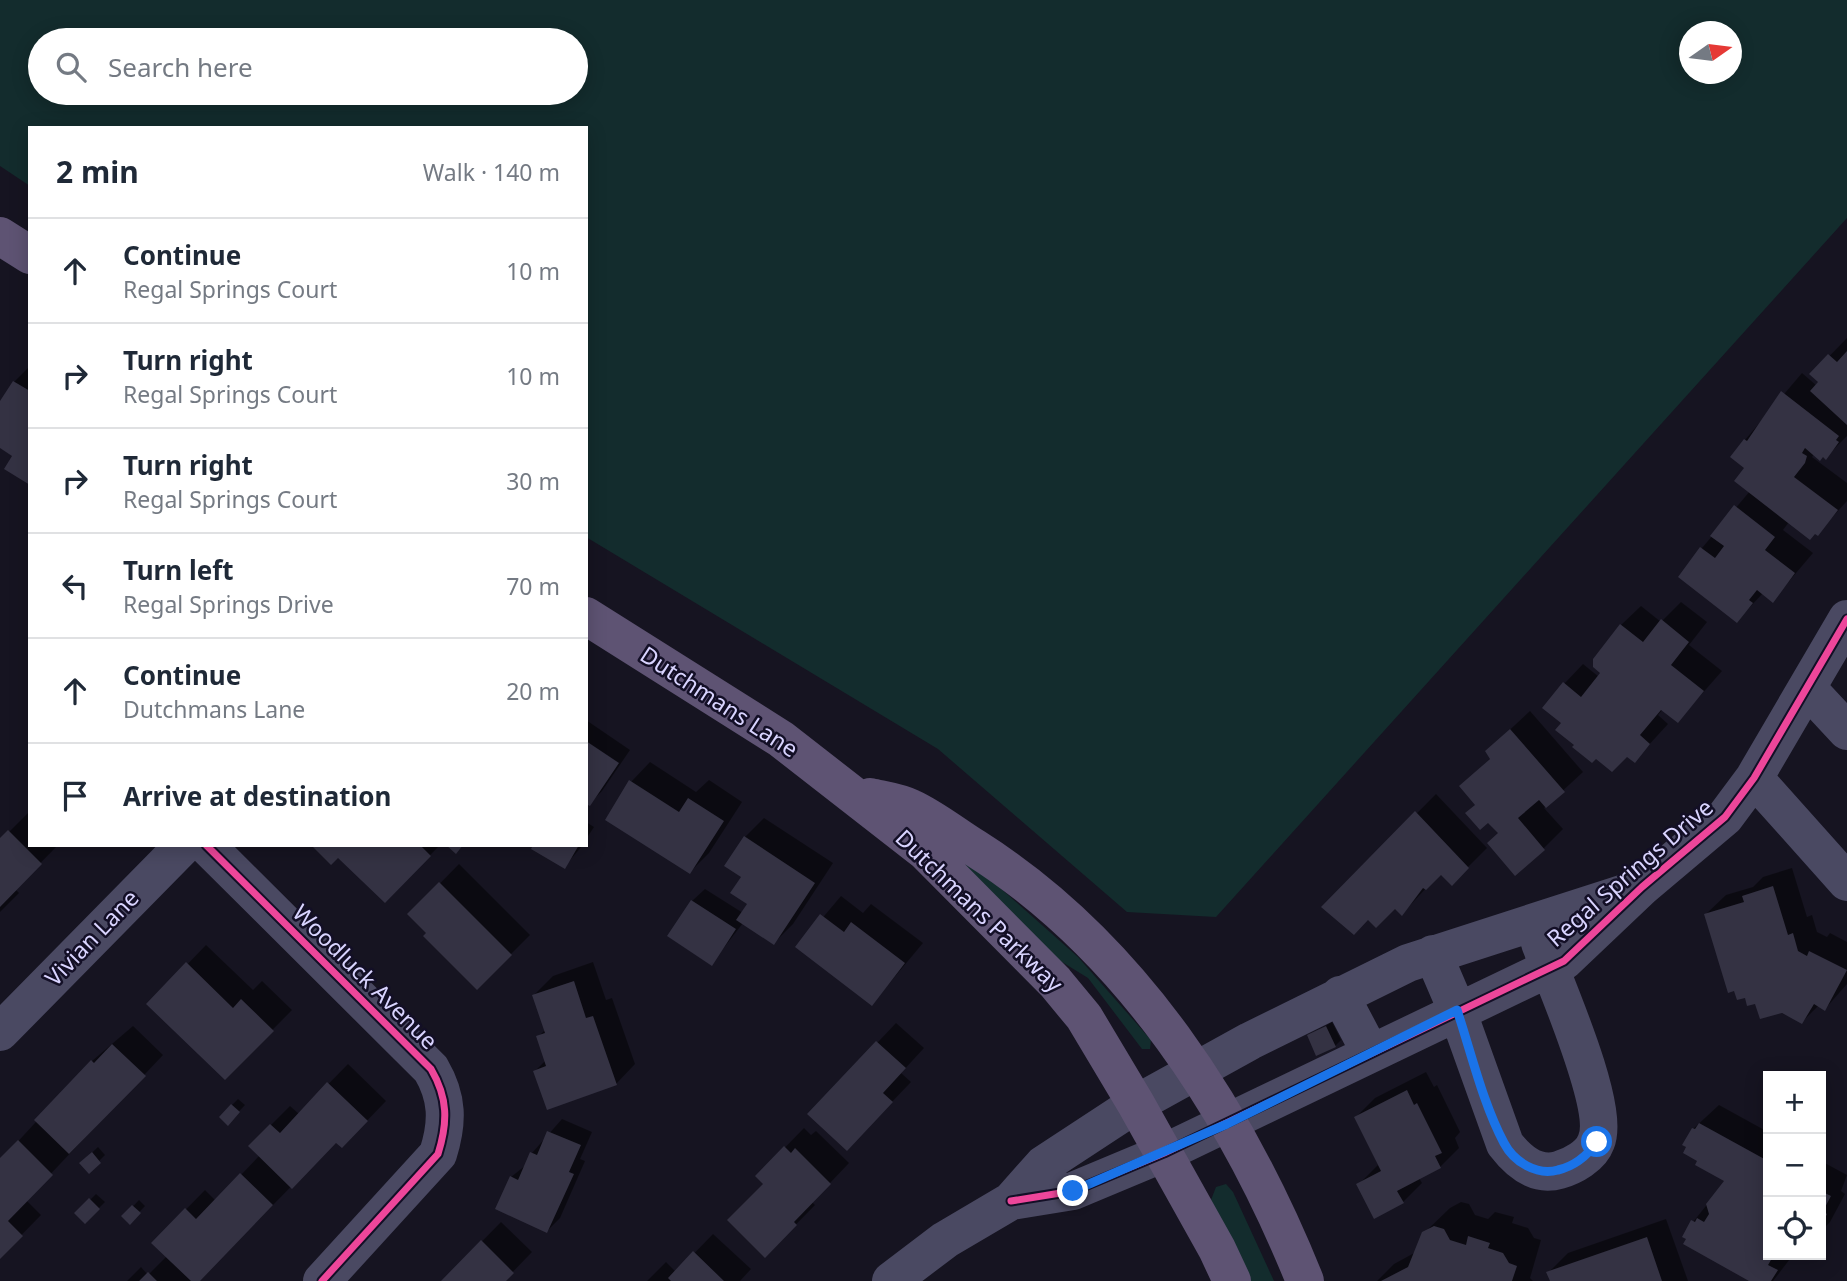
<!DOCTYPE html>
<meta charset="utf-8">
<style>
:root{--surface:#fff;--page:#f6f6f7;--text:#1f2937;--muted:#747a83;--line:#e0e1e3}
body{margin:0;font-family:"Noto Sans",sans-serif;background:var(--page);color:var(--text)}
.controls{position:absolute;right:21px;bottom:21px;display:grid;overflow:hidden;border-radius:0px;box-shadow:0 4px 18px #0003}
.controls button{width:63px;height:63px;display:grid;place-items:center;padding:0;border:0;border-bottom:2px solid var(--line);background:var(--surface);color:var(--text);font:35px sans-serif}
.compass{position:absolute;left:1679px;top:21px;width:63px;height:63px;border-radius:50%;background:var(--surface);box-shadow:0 4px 18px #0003;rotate:76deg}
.stop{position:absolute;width:21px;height:21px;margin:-16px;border:5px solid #1a73e8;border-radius:50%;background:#fff}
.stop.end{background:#1a73e8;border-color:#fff;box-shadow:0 2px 7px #0008}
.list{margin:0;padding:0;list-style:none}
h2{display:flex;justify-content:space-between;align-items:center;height:91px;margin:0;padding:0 28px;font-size:30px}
h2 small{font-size:23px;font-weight:400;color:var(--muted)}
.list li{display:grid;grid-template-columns:46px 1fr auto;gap:21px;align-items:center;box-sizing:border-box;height:105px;padding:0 28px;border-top:2px solid var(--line)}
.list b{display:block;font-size:26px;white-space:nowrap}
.list p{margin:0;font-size:23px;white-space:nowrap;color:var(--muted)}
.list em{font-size:23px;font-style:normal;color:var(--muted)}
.icon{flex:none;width:38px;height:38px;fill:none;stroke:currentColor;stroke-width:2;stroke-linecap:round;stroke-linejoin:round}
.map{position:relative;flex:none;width:1847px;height:1281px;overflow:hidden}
.search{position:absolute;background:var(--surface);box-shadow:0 4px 18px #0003;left:28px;top:28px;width:560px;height:77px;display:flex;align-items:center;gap:18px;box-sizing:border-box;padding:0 24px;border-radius:38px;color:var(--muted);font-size:26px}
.panel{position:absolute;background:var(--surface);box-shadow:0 4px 18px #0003;left:28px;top:126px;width:560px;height:721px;border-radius:0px}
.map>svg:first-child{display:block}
.green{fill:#132c2d;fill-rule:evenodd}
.shadow{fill:#0007}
.building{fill:#343243}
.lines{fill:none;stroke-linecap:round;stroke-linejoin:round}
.minor{stroke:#4a4962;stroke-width:38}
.major{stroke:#5e5373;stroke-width:38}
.cycleway-casing{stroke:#130f26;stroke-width:11}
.cycleway{stroke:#ed469a;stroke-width:7}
.route{stroke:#1a73e8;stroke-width:9}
.labels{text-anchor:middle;stroke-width:5;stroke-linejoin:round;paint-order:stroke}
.street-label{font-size:23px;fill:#d9d4ff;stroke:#130f26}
</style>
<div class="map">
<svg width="1847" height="1281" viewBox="0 0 1847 1281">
<rect width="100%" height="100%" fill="#161421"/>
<path class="green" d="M0 0H1847V218L1216 917 1127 912 938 749 586 537V128H30V186L0 166ZM1689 32H1731V74H1689ZM40 40H576V93H40Z
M945 848 998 886 1078 957 1151 1040 1150 1049H1142L1088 978 1041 949Z
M1226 1184 1233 1192 1274 1281H1249L1211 1200 1216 1187Z"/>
<path class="shadow" d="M1847 338V436L1826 457 1814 454 1812 457 1847 483V501L1818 533 1789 522 1783 530 1813 553 1773 600 1763 593 1737 621 1702 548 1750 491 1745 440 1802 373 1817 386 1821 382 1812 374Z
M30 366V483L14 455 0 446V404L14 382Z
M1681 602 1707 622 1689 645 1722 671 1678 721 1663 709 1658 715 1668 724 1635 760 1627 755 1577 745 1563 723 1564 684 1583 664 1599 677 1621 625 1641 606 1661 622Z
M1530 711 1583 772 1544 808 1563 829 1543 849 1499 833 1461 786 1492 757 1487 751Z
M586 720 630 750 602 791 589 804 586 802Z
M650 762 696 792 709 780 742 802 709 853 690 872 631 782Z
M1436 794 1487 848 1452 883 1441 872 1402 914 1395 907 1368 918 1324 907Z
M30 811V845H58L15 889 19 893 0 912V841Z
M764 818 833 863 793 924 774 943 743 923 712 963 692 901 705 889 743 913 749 904 743 876 745 837Z
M586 822 594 827 586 839Z
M313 845H440L385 901 338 855Z
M535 845H583L564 867Z
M459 864 530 935 477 988 410 914Z
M1792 868 1807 917 1812 915 1817 932 1827 937 1830 933 1847 942V984L1825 1009 1819 1005 1802 1022 1756 1002 1706 914 1726 895 1753 887 1763 877Z
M841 896 863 913 871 904 923 943 872 1004 798 947Z
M206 945 253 990 262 981 292 1010 225 1078 149 1004Z
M593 962 606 1000 612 998 635 1064 616 1084 535 1071 546 1060 538 1037 546 1029 534 995 553 976Z
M1332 1022 1341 1040 1335 1046 1309 1036Z
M896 1023 924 1048 901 1073 911 1082 866 1129 810 1114Z
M133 1026 163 1055 26 1200 41 1215 0 1257V1161L92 1061Z
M348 1064 386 1101 361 1127 336 1141 198 1281H127L141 1267 148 1275 167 1256 153 1243 205 1190 216 1201 260 1155 250 1146 290 1106 299 1114Z
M1426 1072 1434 1087 1437 1085 1460 1132 1455 1138 1459 1148 1440 1167 1419 1178 1422 1183 1403 1202 1359 1184 1378 1165 1356 1117 1375 1098Z
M238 1099 245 1105 228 1123 232 1105Z
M1719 1105 1768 1132V1255H1793L1773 1281H1753L1693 1222 1726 1181 1700 1160 1693 1129Z
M562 1119 592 1132 580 1159 585 1161 560 1218 547 1231 511 1177 526 1165 532 1153Z
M804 1128 811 1135 816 1131 849 1163 812 1202 815 1205 765 1256V1184L757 1176Z
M98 1147 105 1155 89 1171 81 1163Z
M1821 1161 1847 1175 1841 1191 1845 1194 1830 1222 1821 1231Z
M96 1194 105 1202 85 1222 77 1213Z
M139 1200 145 1206 130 1222 124 1216Z
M1461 1202 1469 1204 1475 1215 1488 1219 1495 1212 1514 1217 1512 1223 1528 1228 1534 1238 1541 1240 1530 1278 1533 1281H1377L1394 1264 1416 1252 1424 1233 1450 1208Z
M1666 1219 1688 1281H1552L1549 1272 1568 1253Z
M501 1222 532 1252 504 1281H443Z
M713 1234 751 1269 740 1281H647L666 1262 676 1272Z"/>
<path class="building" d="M1847 351V425L1810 391 1818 382 1809 374 1828 354 1837 362Z
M13 381 30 391V485L4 469 12 456 0 448V401Z
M1781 391 1839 436 1836 440 1839 442 1826 460 1823 457 1820 461 1805 448 1802 453 1807 456 1805 463 1794 477 1838 510 1818 536 1815 534 1810 540 1734 481 1744 468 1730 457 1744 439 1747 441Z
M1734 505 1775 537 1765 550 1795 573 1773 603 1757 590 1749 600 1753 603 1737 623 1678 577 1700 547 1715 558 1724 546 1710 536Z
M1661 619 1689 642 1671 665 1704 691 1678 723 1661 710 1640 735 1650 744 1635 763 1627 757 1612 772 1596 759 1592 763 1572 747 1574 745 1555 730 1561 723 1542 708 1563 682 1581 697 1600 673 1593 667V659L1620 624 1643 642Z
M1510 729 1565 792 1546 808 1539 800 1518 818 1545 850 1515 876 1487 843 1498 833 1488 823 1480 830 1465 813 1475 805 1459 786 1490 759 1485 751Z
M586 741 619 763 590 806 586 804Z
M629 780 679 812 688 798 724 821 690 874 605 820Z
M1415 811 1469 868 1452 886 1441 875 1426 890 1423 888 1402 916 1395 909 1376 928 1368 920 1354 935 1321 907Z
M8 830 42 864 0 907V838Z
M744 836 815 883 774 945 736 920 747 904 730 893 741 877 724 866Z
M311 845H420L431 856 385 903 338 858 331 865Z
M446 845H463L456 854Z
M533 845H579L565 869 531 849Z
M439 882 512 955 477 990 423 936 426 933 407 914Z
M1773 886 1788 935 1793 933 1798 951 1807 956 1809 951 1847 970 1825 1011 1814 1004 1802 1024 1782 1013 1760 1019 1755 1004 1747 1006 1745 998 1737 1000 1734 991 1728 993 1704 914 1744 902 1742 896Z
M691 900 736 929 712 966 667 936Z
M820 914 844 932 851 922 905 963 872 1006 795 947Z
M186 962 233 1008 241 999 274 1031 225 1080 146 1004Z
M574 981 586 1018 593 1016 617 1085 547 1110 533 1071 546 1066 536 1036 545 1033 532 995Z
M1326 1026 1336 1047 1316 1056 1307 1035Z
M876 1041 906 1068 883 1093 893 1102 847 1151 807 1114Z
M112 1044 146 1076 69 1154 34 1120 91 1060 94 1063Z
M327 1082 368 1121 342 1148 336 1143 292 1189 248 1146 270 1124 280 1133Z
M1407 1090 1414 1105 1417 1103 1442 1153 1435 1156 1441 1168 1397 1191 1404 1203 1374 1219 1356 1184 1381 1171 1354 1117Z
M231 1104 240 1112 228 1126 219 1117Z
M1699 1123 1768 1161V1255H1774L1768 1265 1778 1270 1771 1281H1749L1683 1244 1686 1239 1682 1237 1691 1220 1695 1222 1697 1218 1704 1222 1709 1214 1706 1204 1724 1181 1695 1165 1697 1161 1683 1153 1686 1147 1682 1145 1692 1128 1695 1129Z
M547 1131 581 1145 569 1172 574 1174 547 1233 495 1209 510 1176 518 1180 530 1152 537 1155Z
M18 1140 53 1175 8 1221 23 1236 0 1259V1158Z
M784 1146 791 1153 795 1148 831 1184 794 1222 797 1225 765 1258 727 1220 763 1184 755 1176Z
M92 1152 101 1163 89 1174 79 1163Z
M240 1173 273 1205 200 1281H191L151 1243 185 1208 196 1219Z
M1821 1191 1831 1196 1823 1211 1827 1214 1821 1226Z
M89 1198 100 1209 85 1224 74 1213Z
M132 1205 141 1213 130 1225 121 1216Z
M1434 1226 1444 1229 1450 1240 1466 1245 1468 1236 1490 1243 1488 1248 1503 1253 1509 1263 1517 1266 1512 1281H1381L1408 1267 1422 1232Z
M1647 1237 1662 1281H1550L1546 1272Z
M481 1240 514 1273 506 1281H441Z
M693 1251 724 1281H671L668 1278Z
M148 1272 157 1281H139Z"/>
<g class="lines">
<path class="minor" d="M1807 688 1847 731
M1754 778 1847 882
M206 845 431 1069C448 1098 448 1122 438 1154L322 1281
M1433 954 1457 1010 1505 1144C1518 1161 1536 1177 1559 1170 1573 1166 1591 1156 1596 1142 1611 1108 1554 981 1540 943
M1340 995 1370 1052
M0 1032 184 845
M1011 1201 1073 1191 1164 1153 1564 961 1642 887 1725 817 1754 778 1847 619
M891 1281 945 1240 1011 1201 1043 1165 1136 1104 1250 1041 1408 963 1634 890"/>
<path class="major" d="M0 236 30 255
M586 616 781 739 926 852 1055 982 1084 1017 1136 1104 1217 1249 1232 1281
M870 797C883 800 899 802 911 808 933 818 954 835 975 848 1131 947 1237 1112 1305 1281"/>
<g class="cycleway-casing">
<path id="cycleway" d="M206 845 431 1069C448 1098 448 1122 438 1154L322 1281
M1011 1201 1073 1191 1164 1153 1564 961 1642 887 1725 817 1754 778 1847 619"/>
</g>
<use href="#cycleway" class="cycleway"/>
</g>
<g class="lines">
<path class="route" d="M1073 1191 1227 1124 1457 1010C1471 1052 1483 1104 1504 1143 1514 1162 1537 1176 1558 1170 1575 1166 1587 1156 1597 1142"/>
</g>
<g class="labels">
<g class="street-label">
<text transform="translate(719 702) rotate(33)" y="8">Dutchmans Lane</text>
<text transform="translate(1630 873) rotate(-41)" y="8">Regal Springs Drive</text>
<text transform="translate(979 911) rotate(44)" y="8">Dutchmans Parkway</text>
<text transform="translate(92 938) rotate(-46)" y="8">Vivian Lane</text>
<text transform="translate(365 977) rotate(45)" y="8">Woodluck Avenue</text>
</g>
</g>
</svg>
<div class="controls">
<button>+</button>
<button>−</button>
<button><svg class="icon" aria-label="locate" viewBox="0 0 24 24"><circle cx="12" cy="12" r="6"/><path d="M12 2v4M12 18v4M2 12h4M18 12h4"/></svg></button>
</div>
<svg class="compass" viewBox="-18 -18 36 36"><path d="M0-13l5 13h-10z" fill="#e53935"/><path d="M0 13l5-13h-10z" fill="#747a83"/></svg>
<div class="stop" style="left:1597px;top:1142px"></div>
<div class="stop end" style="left:1073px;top:1191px"></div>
<div class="search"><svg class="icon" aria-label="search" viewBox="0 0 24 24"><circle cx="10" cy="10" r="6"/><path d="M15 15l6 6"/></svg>Search here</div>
<section class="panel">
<h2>2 min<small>Walk · 140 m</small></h2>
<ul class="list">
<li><svg class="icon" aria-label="ahead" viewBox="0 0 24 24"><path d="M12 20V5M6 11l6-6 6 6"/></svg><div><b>Continue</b><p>Regal Springs Court</p></div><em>10 m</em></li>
<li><svg class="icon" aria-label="right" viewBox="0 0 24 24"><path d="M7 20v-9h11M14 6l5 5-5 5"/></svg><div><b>Turn right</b><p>Regal Springs Court</p></div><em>10 m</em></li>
<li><svg class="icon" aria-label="right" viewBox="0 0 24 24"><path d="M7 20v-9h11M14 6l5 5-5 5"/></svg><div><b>Turn right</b><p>Regal Springs Court</p></div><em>30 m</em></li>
<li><svg class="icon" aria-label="left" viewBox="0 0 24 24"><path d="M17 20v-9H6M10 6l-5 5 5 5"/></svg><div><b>Turn left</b><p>Regal Springs Drive</p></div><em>70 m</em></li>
<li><svg class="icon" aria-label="ahead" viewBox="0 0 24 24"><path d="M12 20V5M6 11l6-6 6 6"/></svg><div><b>Continue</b><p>Dutchmans Lane</p></div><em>20 m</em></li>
<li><svg class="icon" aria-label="arrive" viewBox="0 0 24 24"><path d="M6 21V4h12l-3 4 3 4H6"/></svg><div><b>Arrive at destination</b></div></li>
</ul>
</section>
</div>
